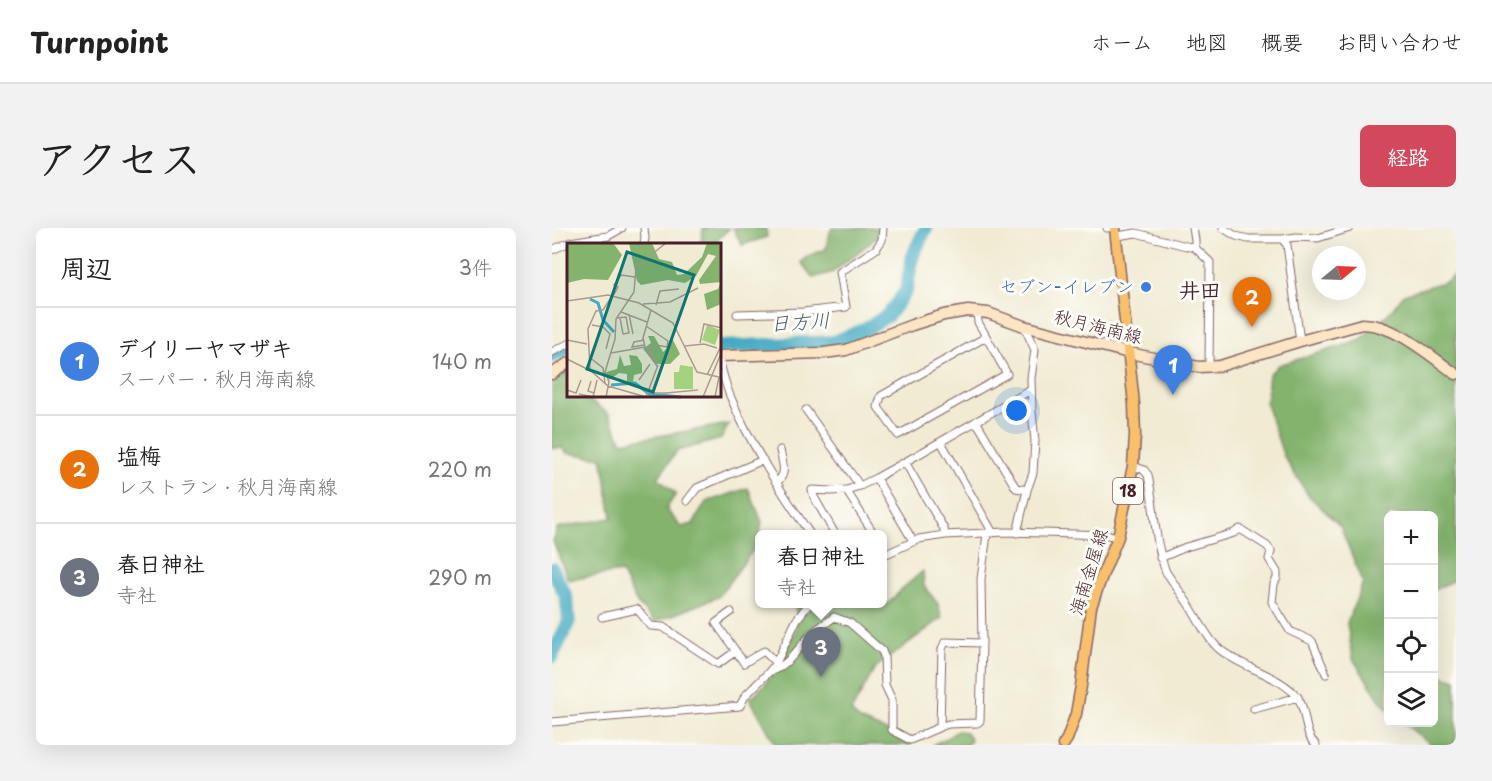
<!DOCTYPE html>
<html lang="ja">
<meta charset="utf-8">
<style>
:root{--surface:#fff;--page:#f2f2f2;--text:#222;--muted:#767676;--line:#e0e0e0;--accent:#d1495b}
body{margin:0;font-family:"Playpen Sans","Klee One",sans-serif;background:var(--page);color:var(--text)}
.controls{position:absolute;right:18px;bottom:18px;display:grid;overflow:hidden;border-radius:9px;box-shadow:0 6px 24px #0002}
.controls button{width:54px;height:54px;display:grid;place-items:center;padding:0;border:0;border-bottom:2px solid var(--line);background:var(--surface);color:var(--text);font:30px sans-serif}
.compass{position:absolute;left:760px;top:18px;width:54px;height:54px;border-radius:50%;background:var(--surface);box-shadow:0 6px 24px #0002;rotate:71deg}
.you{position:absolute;left:465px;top:183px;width:21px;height:21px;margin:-15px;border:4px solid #fff;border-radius:50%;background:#1a73e8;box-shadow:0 0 0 9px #1a73e833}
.badge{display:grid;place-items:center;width:39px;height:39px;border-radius:50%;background:var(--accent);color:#fff;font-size:20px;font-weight:700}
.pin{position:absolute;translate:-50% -50px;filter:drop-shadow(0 2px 3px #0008)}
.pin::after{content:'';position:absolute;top:32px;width:21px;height:18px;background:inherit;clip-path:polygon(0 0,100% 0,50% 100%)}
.popup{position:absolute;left:203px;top:302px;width:132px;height:78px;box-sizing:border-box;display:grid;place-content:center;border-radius:9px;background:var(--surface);filter:drop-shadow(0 2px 4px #0005);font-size:20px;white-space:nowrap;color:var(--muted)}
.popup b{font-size:22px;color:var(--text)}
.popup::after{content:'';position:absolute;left:50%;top:100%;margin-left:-12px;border:12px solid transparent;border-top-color:var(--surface)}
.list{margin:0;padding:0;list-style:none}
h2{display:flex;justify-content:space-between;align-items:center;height:78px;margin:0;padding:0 24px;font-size:26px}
h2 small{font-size:20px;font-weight:400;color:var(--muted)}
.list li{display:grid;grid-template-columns:39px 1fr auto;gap:18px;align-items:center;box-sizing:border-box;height:108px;padding:0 24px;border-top:2px solid var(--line)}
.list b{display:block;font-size:22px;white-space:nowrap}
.list p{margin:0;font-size:20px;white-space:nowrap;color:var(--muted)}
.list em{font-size:20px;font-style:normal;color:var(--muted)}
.icon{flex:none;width:33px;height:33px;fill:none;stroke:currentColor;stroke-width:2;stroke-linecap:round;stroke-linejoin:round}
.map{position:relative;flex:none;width:904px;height:517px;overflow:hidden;border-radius:9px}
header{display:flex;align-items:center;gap:36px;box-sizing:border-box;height:84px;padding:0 30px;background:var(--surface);border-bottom:2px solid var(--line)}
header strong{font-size:28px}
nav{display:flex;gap:33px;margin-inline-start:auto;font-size:21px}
.intro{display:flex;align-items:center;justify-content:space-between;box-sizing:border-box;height:144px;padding:0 36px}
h1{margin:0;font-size:42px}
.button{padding:15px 27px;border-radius:9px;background:var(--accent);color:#fff;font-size:21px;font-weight:700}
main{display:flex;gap:36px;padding:0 36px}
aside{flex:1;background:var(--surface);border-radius:9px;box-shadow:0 6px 24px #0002}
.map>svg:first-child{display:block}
.forest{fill:#83b36d;stroke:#66694c;stroke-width:1.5}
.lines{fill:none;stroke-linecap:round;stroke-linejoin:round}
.river{stroke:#41a9c1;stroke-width:14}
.street-casing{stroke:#846666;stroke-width:9}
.secondary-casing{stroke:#846666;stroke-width:13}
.primary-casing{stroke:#846666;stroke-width:13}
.street{stroke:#fff;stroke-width:7}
.secondary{stroke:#fce5c4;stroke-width:10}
.primary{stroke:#f8bf6c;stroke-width:10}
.shop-dot{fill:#3f7fe0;stroke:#fdfcf7;stroke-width:2}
.labels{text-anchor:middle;stroke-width:6;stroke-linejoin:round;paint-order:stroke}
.shield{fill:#fdfcf7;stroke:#806168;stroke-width:1.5}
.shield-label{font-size:16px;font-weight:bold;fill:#4a1f2b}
.shop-label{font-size:18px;fill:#366cbe;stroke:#fdfcf7;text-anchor:end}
.street-label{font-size:18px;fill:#4a1f2b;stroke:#fdfcf7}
.water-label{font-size:20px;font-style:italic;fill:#465d6e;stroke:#fdfcf7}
.quarter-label{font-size:21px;font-weight:bold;fill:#4a1f2b;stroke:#fdfcf7}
.inset-river{fill:none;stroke:#41a9c1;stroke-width:3}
.inset-road{fill:none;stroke:#ae9990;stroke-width:1.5}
.view{fill:#0f766e;fill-opacity:0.15;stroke:#0f766e;stroke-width:3}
.inset-edge{fill:none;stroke:#4a1f2b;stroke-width:3}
</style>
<header>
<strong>Turnpoint</strong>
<nav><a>ホーム</a><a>地図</a><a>概要</a><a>お問い合わせ</a></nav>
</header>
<div class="intro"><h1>アクセス</h1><a class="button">経路</a></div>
<main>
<aside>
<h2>周辺<small>3件</small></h2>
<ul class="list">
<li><span class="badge" style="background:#3f7fe0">1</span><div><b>デイリーヤマザキ</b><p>スーパー · 秋月海南線</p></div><em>140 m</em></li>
<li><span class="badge" style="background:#e8710a">2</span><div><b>塩梅</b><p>レストラン · 秋月海南線</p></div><em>220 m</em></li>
<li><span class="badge" style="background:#6b7280">3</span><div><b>春日神社</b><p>寺社</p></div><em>290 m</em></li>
</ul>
</aside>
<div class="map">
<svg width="904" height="517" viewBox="0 0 904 517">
<rect width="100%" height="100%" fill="#fdfcf7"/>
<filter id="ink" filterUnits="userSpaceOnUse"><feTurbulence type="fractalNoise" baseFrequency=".0167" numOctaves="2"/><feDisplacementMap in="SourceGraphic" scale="12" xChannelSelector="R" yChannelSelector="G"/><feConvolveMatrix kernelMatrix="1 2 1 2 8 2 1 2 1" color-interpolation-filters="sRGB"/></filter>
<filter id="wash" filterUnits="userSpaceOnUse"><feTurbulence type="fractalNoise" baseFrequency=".008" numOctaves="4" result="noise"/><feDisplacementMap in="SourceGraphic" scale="24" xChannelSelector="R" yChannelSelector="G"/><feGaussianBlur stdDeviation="1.35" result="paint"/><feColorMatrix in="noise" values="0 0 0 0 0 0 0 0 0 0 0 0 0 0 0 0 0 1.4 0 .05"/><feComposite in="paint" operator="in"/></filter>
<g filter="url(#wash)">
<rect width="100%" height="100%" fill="#f1ebd3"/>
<path class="forest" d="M151 0H178L165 12 163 16H146L150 11Z
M181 0H214L215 9 190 17Z
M280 0H327L325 9 281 44 261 50 249 34 256 28 274 21 277 7Z
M904 45V351L882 362V287H836V481L828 472 801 431 795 395 811 355 788 298 756 267 732 229 714 176 717 146 727 137 807 113 840 82 852 66 895 53Z
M16 144V168H33V169L57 186 70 214 177 196 169 211 125 223 106 250 124 266 114 281 129 299 141 296 154 274 196 260 210 294 205 317 166 369 103 394 85 375 69 344 16 352 1 313 5 300 60 290 50 230 15 225 10 220H0V151Z
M371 343 372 358 386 376 390 390 323 440 299 484 309 493 358 512 359 517H224L198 471 214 455 243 405 246 389 242 376H321L330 382 351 360Z
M882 425 891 448 904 452V517H880L851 495 882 494Z
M405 503 414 504 419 513 414 517H380L395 510Z"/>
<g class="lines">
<path class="river" d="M168 119 282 114 314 101 336 87 354 63 361 27 374 0
M0 128 16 120
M0 341 14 368 17 393 0 429"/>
</g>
</g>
<g filter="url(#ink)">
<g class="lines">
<g class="street-casing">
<path id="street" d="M92 0 93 10 92 16
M555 0H556
M671 0 684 8 696 11H730L735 17 748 113
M565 8 584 5 638 19 643 17V12L641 0
M730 11 744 9 766 10 798 0
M641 18 658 34 657 139
M0 22 18 14 56 8 70 0
M425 84 426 94 455 146 346 207 326 179 329 168 434 109
M185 86 251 84 294 79 288 44 324 21 330 12 331 0
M0 124 16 116
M168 135C171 146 174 159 179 170 199 218 229 263 258 306
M254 182 308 258
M424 193 464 260 475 262
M389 214 441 305
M353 234 479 162
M581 238 592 242 596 247C603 280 602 313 614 344 621 354 628 364 635 374 644 387 654 409 666 420 689 440 723 445 744 467 756 481 750 505 764 517
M324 250 353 234 392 301 393 307
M225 254C236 245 230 234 228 222
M294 262 308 258 324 250 361 313
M135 273 145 260 211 232
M465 305 475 262 481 245 483 213 480 184 479 150 483 122 472 98
M283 306 262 269 260 262 279 263 294 262 322 306
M330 328 367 311 393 307 454 304 556 307 566 309
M608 330 634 319 682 305 688 301 715 318 719 323 717 331 725 344V350L722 356 720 374 738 403 760 413 774 446
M179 384 164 395 192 435 212 423 224 435
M50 389 85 381 99 398 111 399 166 436 184 423
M217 444C239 437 246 418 263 403 269 398 276 394 282 389L298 395 330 423 332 428 333 457 340 472V502L358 512 388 499 390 421 393 414 430 415 429 351 435 306
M702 481 746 469
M0 494 188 478 193 468 217 444 224 435 245 391 257 376
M388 499 396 496 425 495 428 493 430 415"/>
</g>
<g class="secondary-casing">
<path id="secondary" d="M168 128 272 125 294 122 360 97 392 87 416 83 436 85 472 98 577 125 647 139 668 138 748 113 810 96C843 96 877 127 904 146
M0 146 16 135"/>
</g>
<g class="primary-casing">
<path id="primary" d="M511 517 515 511 524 486 529 458 539 379 550 348 566 309 581 238 583 207 582 176 563 0"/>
</g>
<use href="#street" class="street"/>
<use href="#secondary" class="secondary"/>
<use href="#primary" class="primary"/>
</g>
</g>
<circle class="shop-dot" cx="594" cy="59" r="6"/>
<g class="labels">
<rect class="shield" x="561" y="250" width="30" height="26" rx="4.5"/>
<g class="shield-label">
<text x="576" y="269">18</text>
</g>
<g class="shop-label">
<text x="582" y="65">セブン-イレブン</text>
</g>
<g class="street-label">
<text transform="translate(546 99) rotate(14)" y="6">秋月海南線</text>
<text transform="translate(537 344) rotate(-73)" y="6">海南金屋線</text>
</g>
<g class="water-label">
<text transform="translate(248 94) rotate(-4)" y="7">日方川</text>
</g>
<g class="quarter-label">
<text x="648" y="70">井田</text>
</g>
</g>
<g transform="translate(15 15)">
<rect width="154" height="154" fill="#f1ebd3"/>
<path d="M140 82 153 87 148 102 135 97ZM113 122 126 124V146H107V129H112Z" fill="#a4d17e"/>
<path d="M0 0H46L55 12 41 37 17 36 0 40ZM62 0H85L92 16 105 19 110 32 117 31 135 14 140 0H154V61L140 67 137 51 151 46 154 39 133 41 132 37 149 13 141 11 129 33 118 40 101 37 74 42 70 38ZM81 93H87L96 109 104 102 105 95 113 111 103 121H89L76 106 84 100ZM53 112 57 123 64 122 62 112 70 113 75 121V130L67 132 66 139 60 140V131L52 130 42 137 39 129 50 126Z" fill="#83b36d"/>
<path class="inset-river" d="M23 56 31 60 36 77 47 89M44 142 68 140 82 151 114 154"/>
<path class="inset-road" d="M46 53 51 44 47 42 54 32 68 34M0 58 41 52 72 60 106 80 130 129 152 134 148 154M76 61 103 59 131 45M89 62 93 48 112 46M84 67 76 95 79 108 90 123M54 69 80 79M62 71 66 91M50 75 59 74 62 90 56 91 53 75M25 82 36 84 43 91 39 106M79 83 101 98 100 104 89 102 83 107 87 118M0 97 20 101M77 97 67 99 65 104 77 102M133 100 137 81 155 85M118 103 137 101 150 105M44 110 78 104M22 114 36 125 38 140M0 116 24 128 41 143 79 154M23 127 21 86 29 68 36 67 45 53M140 132 155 101M72 137 83 121M24 138 21 148 27 150 30 137M0 147 9 150 14 137M83 150H99V154M99 150 131 147M12 151 26 154 27 150M39 154 42 139 38 129 48 96 49 76 67 49 69 24 99 0M79 154 91 122M136 154 155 108"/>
<path class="view" d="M60 9 127 32 86 149 20 126Z"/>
<rect width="154" height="154" class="inset-edge"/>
</g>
</svg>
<div class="controls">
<button>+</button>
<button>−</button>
<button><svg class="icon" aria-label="locate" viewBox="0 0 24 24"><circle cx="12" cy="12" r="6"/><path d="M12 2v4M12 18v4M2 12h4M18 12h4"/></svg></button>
<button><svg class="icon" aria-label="layers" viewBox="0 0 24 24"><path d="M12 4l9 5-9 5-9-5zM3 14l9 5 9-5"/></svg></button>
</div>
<svg class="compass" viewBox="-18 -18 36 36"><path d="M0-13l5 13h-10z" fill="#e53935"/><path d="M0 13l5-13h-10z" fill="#767676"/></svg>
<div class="you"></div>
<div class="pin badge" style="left:621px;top:167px;background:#3f7fe0">1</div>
<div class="pin badge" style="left:700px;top:99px;background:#e8710a">2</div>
<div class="pin badge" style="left:269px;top:449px;background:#6b7280">3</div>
<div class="popup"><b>春日神社</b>寺社</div>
</div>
</main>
